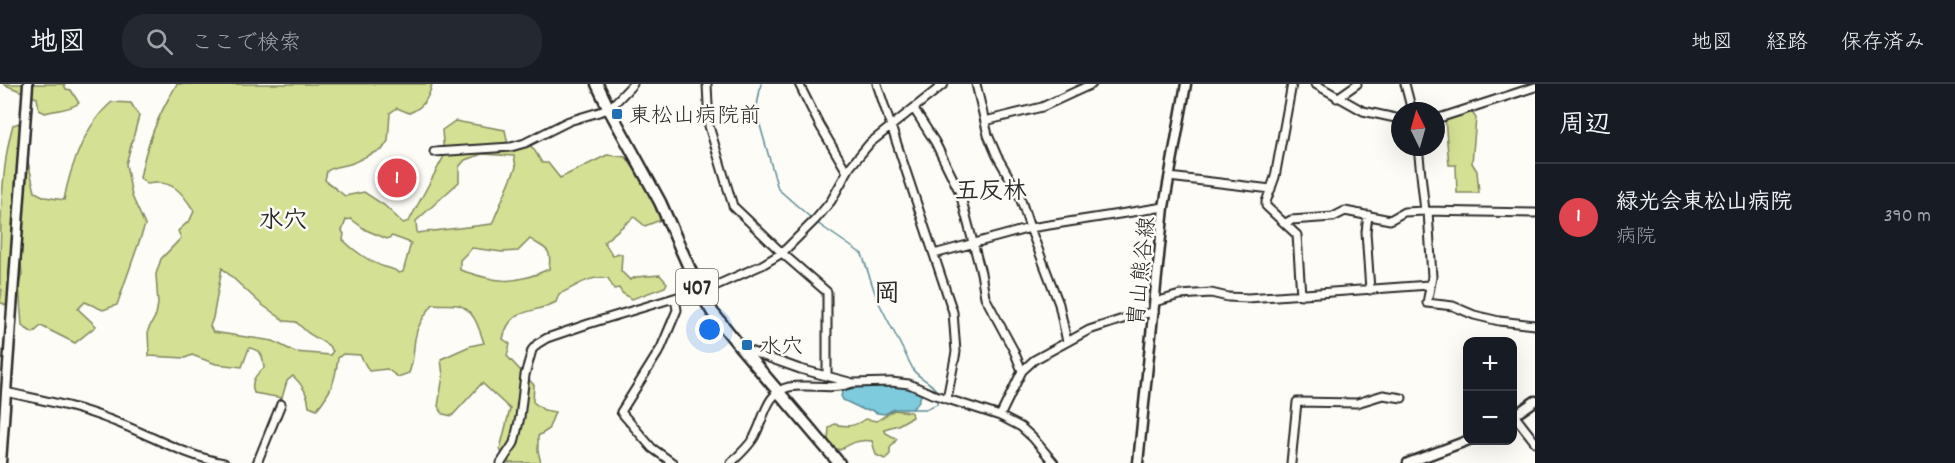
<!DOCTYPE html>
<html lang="ja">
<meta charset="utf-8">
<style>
:root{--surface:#171b24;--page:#242831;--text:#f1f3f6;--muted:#9ea1a6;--line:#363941;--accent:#2563eb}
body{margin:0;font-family:Dekko,"Klee One",sans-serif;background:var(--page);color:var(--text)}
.controls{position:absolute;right:18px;bottom:18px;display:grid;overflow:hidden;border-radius:12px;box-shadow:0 6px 24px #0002}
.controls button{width:54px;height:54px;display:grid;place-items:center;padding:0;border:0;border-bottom:2px solid var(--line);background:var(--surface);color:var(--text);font:30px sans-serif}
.compass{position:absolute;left:1391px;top:18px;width:54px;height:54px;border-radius:50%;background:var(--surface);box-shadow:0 6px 24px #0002;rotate:355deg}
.you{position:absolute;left:710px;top:246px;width:21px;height:21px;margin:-15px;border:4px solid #fff;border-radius:50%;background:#1a73e8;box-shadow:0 0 0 9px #1a73e833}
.badge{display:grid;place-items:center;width:39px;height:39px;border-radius:50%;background:var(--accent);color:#fff;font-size:20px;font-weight:700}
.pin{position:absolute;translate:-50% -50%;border:3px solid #fff;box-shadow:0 2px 6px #0006}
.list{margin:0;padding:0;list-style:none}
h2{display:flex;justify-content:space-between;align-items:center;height:78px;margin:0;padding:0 24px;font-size:26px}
h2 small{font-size:20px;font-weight:400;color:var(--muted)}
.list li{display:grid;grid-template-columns:39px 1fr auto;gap:18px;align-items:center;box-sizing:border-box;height:108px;padding:0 24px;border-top:2px solid var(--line)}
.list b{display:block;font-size:22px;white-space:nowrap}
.list p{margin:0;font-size:20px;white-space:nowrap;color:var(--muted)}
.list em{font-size:20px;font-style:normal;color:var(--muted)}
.icon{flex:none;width:33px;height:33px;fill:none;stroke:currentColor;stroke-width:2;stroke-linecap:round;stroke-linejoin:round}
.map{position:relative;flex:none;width:1535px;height:379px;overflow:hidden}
header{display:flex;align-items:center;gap:36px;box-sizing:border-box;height:84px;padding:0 30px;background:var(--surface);border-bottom:2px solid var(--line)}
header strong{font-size:28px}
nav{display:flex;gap:33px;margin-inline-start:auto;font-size:21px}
.search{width:420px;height:54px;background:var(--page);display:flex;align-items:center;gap:15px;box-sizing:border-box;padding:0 21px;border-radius:24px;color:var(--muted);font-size:22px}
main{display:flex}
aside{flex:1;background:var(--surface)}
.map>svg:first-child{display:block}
.green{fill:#d4e093;stroke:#80865f;stroke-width:1.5;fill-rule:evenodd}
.water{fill:#7dcbdc;stroke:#5c8b95;stroke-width:1.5}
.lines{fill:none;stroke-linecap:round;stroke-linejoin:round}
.stream{stroke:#5c8b95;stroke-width:1.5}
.minor-casing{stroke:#2b2b2b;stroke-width:11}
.major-casing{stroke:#2b2b2b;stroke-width:13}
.highway-casing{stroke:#2b2b2b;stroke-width:15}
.minor{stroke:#fdfcf7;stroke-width:7}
.major{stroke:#fdfcf7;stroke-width:8}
.highway{stroke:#fdfcf7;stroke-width:10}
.poi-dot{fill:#1f6fb2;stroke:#fdfcf7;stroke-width:2}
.labels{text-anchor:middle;stroke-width:5;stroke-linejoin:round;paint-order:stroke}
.shield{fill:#fdfcf7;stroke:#6a6a68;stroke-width:1.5}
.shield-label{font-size:21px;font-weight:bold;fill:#2b2b2b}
.poi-label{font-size:22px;fill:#2b2b2b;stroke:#fdfcf7;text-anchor:start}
.street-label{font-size:22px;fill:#2b2b2b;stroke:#fdfcf7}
.neighbourhood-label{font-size:24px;font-weight:bold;fill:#2b2b2b;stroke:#fdfcf7}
.quarter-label{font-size:26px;font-weight:bold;fill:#2b2b2b;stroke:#fdfcf7}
</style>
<header>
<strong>地図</strong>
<div class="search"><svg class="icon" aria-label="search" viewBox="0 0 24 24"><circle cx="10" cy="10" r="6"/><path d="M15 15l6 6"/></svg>ここで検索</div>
<nav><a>地図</a><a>経路</a><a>保存済み</a></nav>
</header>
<main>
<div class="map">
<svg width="1535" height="379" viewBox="0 0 1535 379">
<rect width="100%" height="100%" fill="#fdfcf7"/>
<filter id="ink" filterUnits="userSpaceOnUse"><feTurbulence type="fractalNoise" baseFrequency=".0167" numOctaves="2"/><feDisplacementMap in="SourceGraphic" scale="12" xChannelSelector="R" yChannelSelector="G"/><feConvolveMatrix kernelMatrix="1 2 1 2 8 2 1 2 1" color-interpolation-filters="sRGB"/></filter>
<g filter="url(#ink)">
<path class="green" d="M3 0H64L66 5 71 6 79 19C70 26 56 26 45 29L39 26 37 14Z
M177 0H432C429 14 423 24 409 29L397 24 390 29 388 57 382 66C370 69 361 76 350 80 340 83 336 81 327 87L325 96 345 112 364 108 384 121 403 139 409 137 444 72 442 46 455 37 505 46 508 61C535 59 529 58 542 79H548L560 94 607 71 626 73 650 107 663 135 645 142 634 133 604 158 613 172 618 169 622 171 621 187 630 196 636 193 660 191 667 199 665 203 632 215 622 209 619 204 614 205 608 194C589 191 576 203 559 210L556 218C533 231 510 222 503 255L510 260 507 272 534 301 533 318 544 326 555 328 548 346 538 352V367L541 379H506L500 365 510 325 482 299 452 332 443 330 438 322 443 292 441 275 470 262 484 259C479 245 475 226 458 221 452 220 441 221 433 220 425 231 417 241 415 255 413 268 414 276 409 289L398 293 387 285 369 287 360 271 343 270 338 274C335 298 332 306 317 325L309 322C308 311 302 300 293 292L287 297 282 314 254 309C250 298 255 291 264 284 263 272 262 266 249 264L242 283 216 280 192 271 185 274 149 272 148 246 156 231 158 220 156 190 161 175 181 154 178 147 190 136 194 127C182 108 173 95 147 100L140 94C146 60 159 29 177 0ZM482 70 514 72 516 83 492 140 417 149 416 137 459 98V83L465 76ZM351 135 366 146 387 155 392 152 411 159 403 188 399 189C394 184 391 185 385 183 371 179 353 166 343 156L344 150 342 147 346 136ZM530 155C546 166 552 163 549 185 512 202 498 198 460 186V176L472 164 502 168 518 167ZM222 184 261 220 285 237 296 238 308 249 328 261 333 267 330 271 295 268 273 257 213 248 210 242 213 234Z
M112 18 131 19 139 32 126 80 132 112 145 141 117 221 103 226 85 218 78 225 96 242 75 259 41 242 33 249 22 242 19 200 22 190 21 180 14 176 9 223 0 218 2 206 0 205C0 157 0 84 13 41L19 39 35 108 45 113 64 116C70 83 86 39 112 18Z
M1470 26 1476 34 1472 79 1477 87 1479 109H1457L1456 81H1449L1445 35Z
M894 326 911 328 912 333 898 341 884 345 886 349 897 355 890 364V370L885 375 876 371 872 357C859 355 851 359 840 366L832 363 828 357 829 344 834 340C846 343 854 343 865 335L877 337Z"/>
<path class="water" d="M893 302 905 303 922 309 918 319 912 325H894L885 330 877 329 871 326H864L843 316 841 312 843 305 850 304Z"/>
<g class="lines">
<path class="stream" d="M761 0 756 27 778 105 811 134
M817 139 862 170 877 215 914 287C921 296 932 297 938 310
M912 325H926L937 320 938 314"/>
<g class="minor-casing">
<path id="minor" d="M707 0 709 42 733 122 782 169 827 208V291
M799 0 819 40 847 88
M877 0 953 228 956 268 947 315
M976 0 988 51 997 72 1019 110 1030 144 1059 220 1067 258
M1292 0 1275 93 1266 118V122L1297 151 1301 211
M1315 0 1363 27 1400 35
M1405 0 1412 27
M1337 14 1357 0
M914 25 935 58 960 109 981 189 985 213 1014 267 1022 287
M1436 35 1535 3
M985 37 1042 23 1092 0
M1418 63 1425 127
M434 68 511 63 525 59 569 37 609 25 633 0
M1169 93 1271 105
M1428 127 1432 193 1427 219 1453 222 1474 231 1499 237 1535 241
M1368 131 1366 148 1370 206
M1286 139 1291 136 1333 133 1345 127 1390 136 1404 128 1425 127 1535 129
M934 170 1030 144 1164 123
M1155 218 1180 211 1211 209 1228 213 1248 214 1429 201
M744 265 800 285 853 299 891 298 909 300 932 310 1000 332 1021 343 1033 354 1054 379
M6 308C41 316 75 322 108 335 147 349 184 372 224 379
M1514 331 1535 358
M1000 332 1022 287 1034 276 1089 246 1129 233 1154 228
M257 379 281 320
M501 379 514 359 520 333 525 291 532 266 537 260 547 254 588 240 717 201 762 181 782 169 816 135 831 117 850 83 870 59 944 0
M673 379 652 364 621 328 661 264 677 226 675 214
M731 379C739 371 747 364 753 355 764 338 765 308 789 303 810 299 831 307 853 299
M1291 379 1297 318 1357 319 1383 311 1402 314"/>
</g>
<g class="major-casing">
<path id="major" d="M1512 333 1535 317
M1 379 28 0
M1138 379 1164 123 1186 0
M1408 379 1469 356"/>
</g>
<g class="highway-casing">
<path id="highway" d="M597 0 609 25 660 118 699 206 713 229 742 265 839 379"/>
</g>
<use href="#minor" class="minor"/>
<use href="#major" class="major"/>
<use href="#highway" class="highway"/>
</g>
</g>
<g class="poi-dot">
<rect x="611" y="24" width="12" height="12" rx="3"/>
<rect x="741" y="255" width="12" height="12" rx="3"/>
</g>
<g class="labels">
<rect class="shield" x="676" y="185" width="42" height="36" rx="4.5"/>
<g class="shield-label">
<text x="697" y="210">407</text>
</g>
<g class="poi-label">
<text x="629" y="38">東松山病院前</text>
<text x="759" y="269">水穴</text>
</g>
<g class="street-label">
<text transform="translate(1140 187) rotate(-84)" y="8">胄山熊谷線</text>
</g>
<g class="neighbourhood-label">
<text x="991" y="114">五反林</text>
<text x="283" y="143">水穴</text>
</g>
<g class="quarter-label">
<text x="887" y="217">岡</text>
</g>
</g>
</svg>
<div class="controls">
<button>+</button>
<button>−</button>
</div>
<svg class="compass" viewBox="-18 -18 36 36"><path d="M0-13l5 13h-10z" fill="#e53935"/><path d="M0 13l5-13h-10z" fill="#9ea1a6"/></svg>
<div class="you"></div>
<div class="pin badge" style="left:397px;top:94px;background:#e0444e">1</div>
</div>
<aside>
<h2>周辺<small></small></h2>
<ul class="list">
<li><span class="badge" style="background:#e0444e">1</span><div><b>緑光会東松山病院</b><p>病院</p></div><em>390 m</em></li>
</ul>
</aside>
</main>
